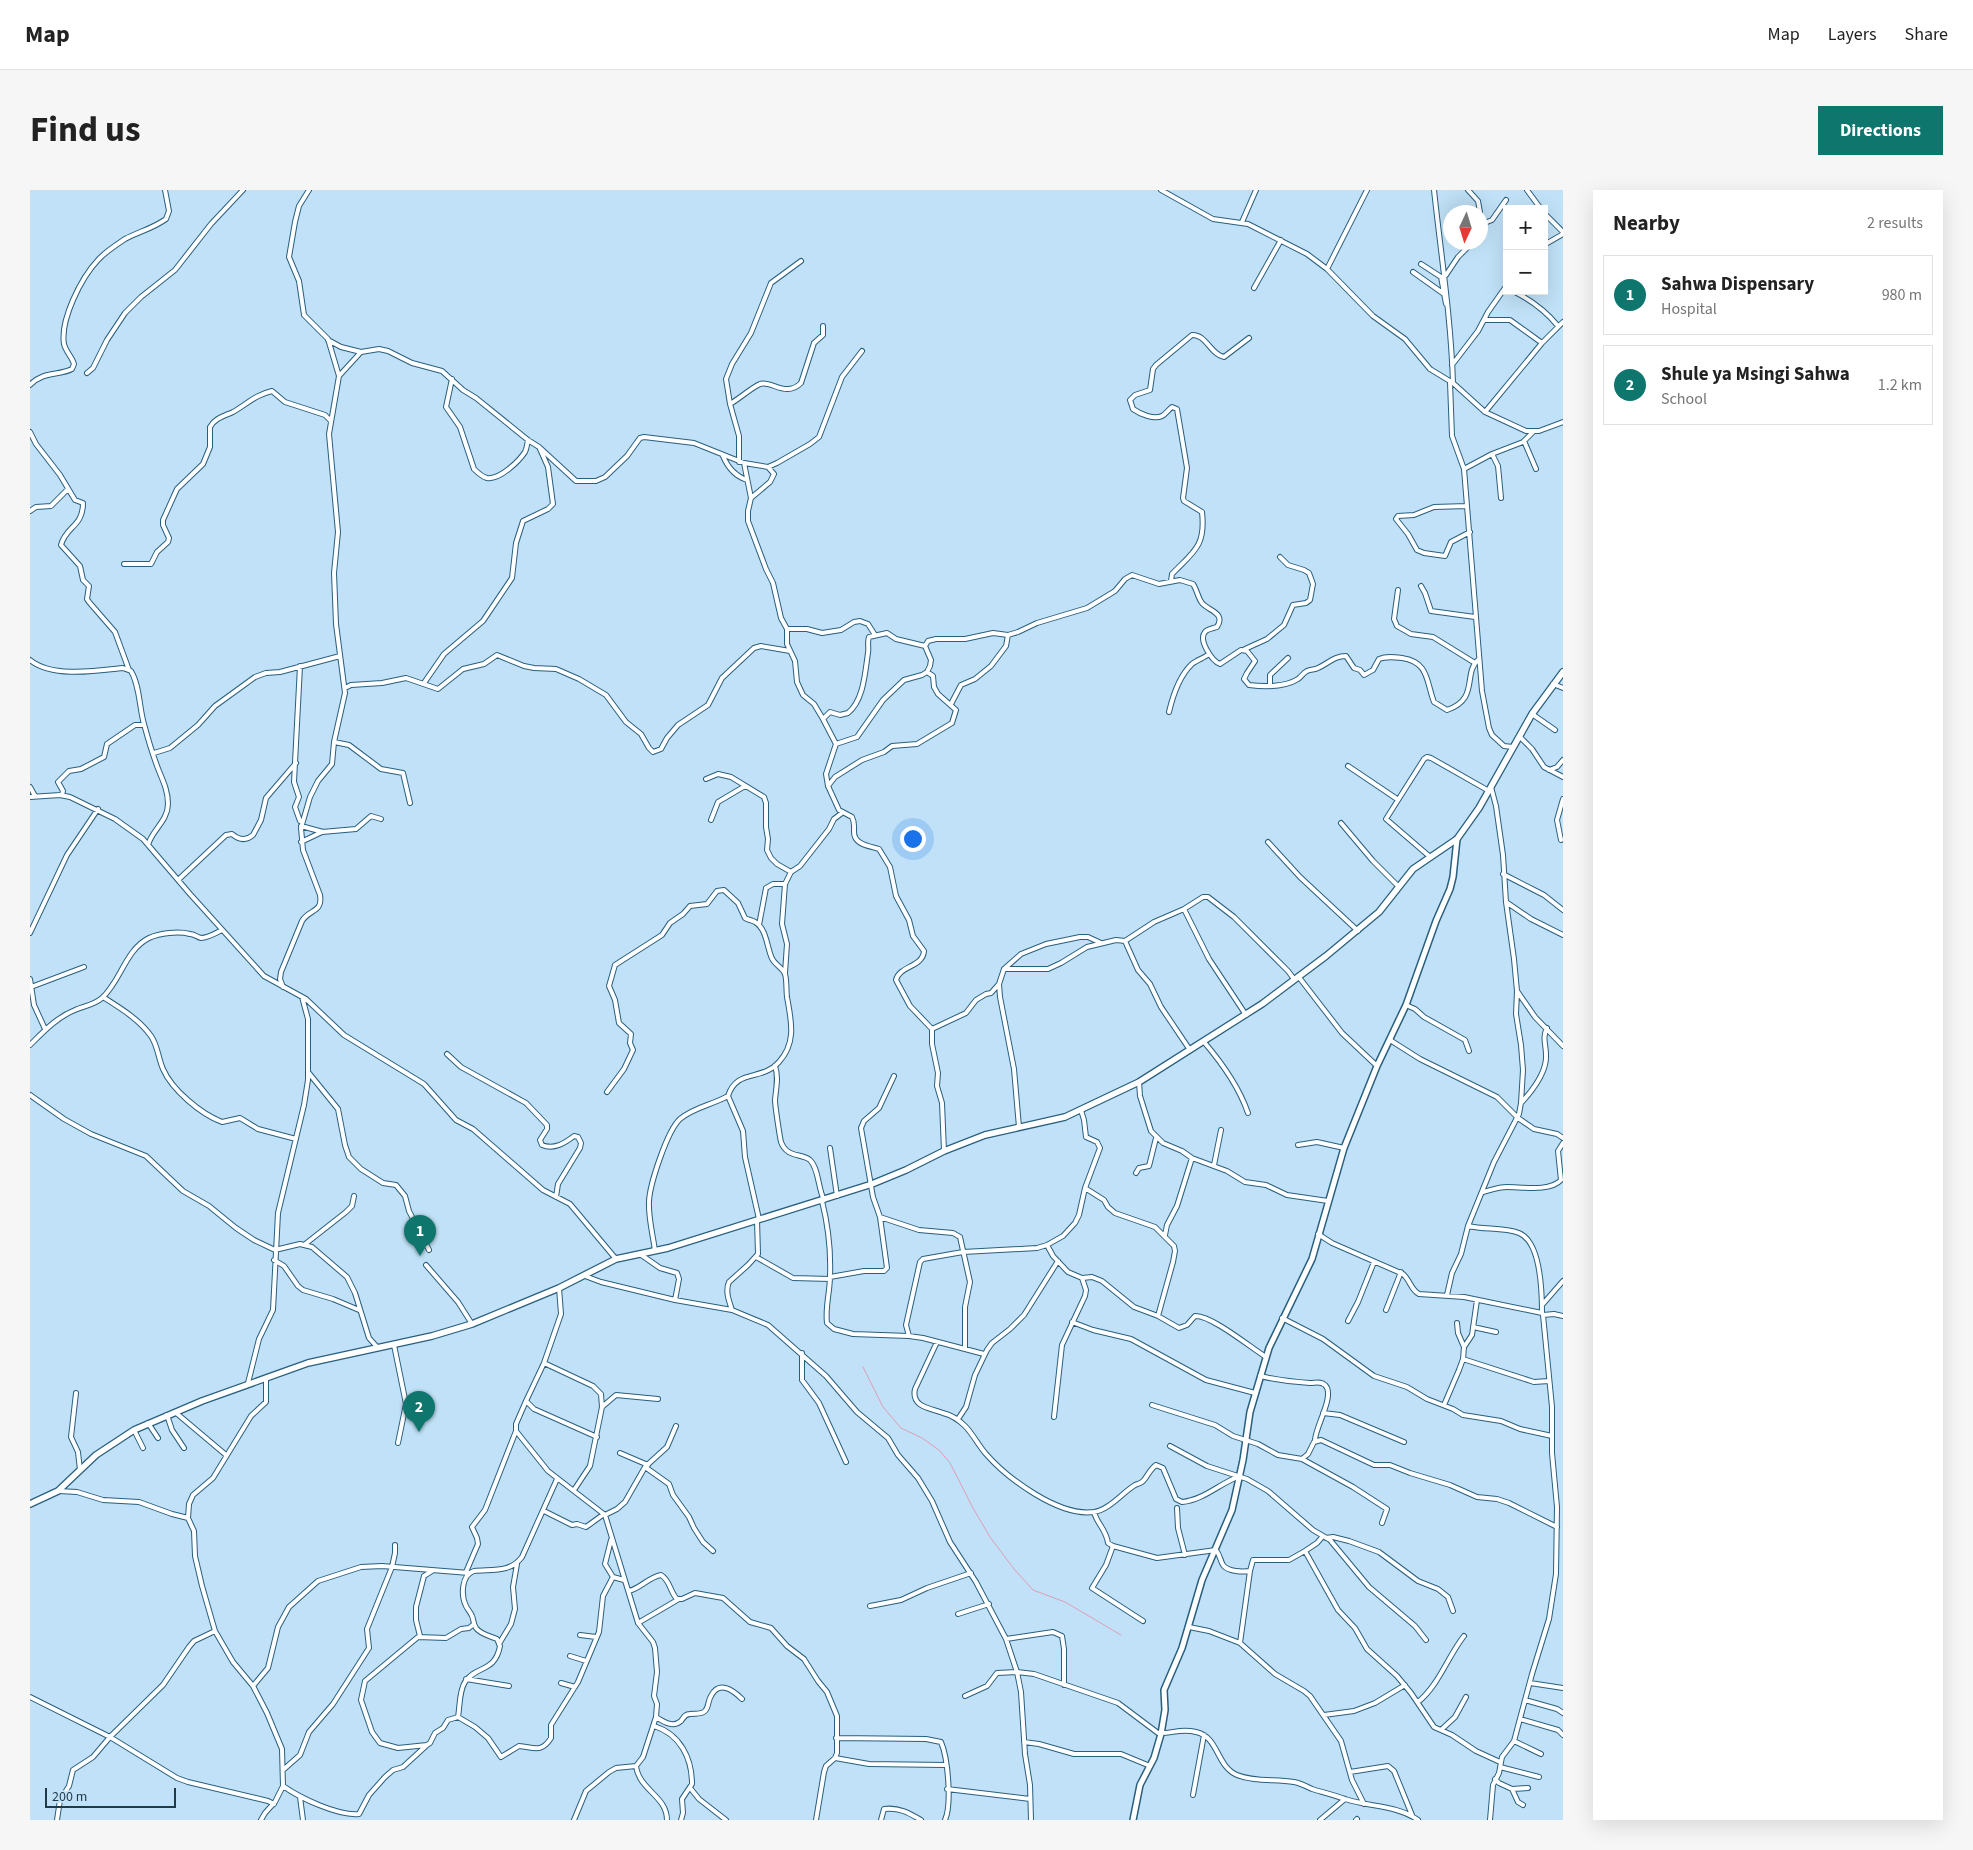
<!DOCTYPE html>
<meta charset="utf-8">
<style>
:root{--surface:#fff;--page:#f6f6f6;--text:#222;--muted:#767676;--line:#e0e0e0;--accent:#0f766e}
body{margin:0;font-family:"Source Sans 3",sans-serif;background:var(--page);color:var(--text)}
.controls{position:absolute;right:15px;top:15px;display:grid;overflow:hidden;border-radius:0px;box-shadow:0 5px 20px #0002}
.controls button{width:45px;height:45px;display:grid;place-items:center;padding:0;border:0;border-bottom:1px solid var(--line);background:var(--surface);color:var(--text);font:25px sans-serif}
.compass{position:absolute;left:1413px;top:15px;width:45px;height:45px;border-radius:50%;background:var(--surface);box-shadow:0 5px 20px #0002;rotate:184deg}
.scale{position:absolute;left:15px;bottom:12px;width:131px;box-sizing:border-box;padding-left:5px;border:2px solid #223947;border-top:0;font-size:14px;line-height:18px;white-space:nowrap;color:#223947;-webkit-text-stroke:4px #c0e1f7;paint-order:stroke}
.you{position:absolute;left:882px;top:648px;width:18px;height:18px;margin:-12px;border:4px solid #fff;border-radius:50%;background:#1a73e8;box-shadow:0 0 0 8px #1a73e833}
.badge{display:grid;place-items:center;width:32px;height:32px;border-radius:50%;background:var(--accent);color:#fff;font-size:16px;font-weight:700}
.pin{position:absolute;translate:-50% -41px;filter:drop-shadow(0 1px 2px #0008)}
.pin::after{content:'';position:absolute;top:26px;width:18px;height:15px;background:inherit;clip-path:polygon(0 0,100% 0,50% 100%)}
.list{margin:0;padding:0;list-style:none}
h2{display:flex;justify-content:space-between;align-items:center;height:65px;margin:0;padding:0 20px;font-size:21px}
h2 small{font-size:16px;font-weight:400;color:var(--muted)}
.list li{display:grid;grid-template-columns:32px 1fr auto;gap:15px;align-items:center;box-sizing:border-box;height:80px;margin:0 10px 10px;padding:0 10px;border:1px solid var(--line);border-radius:0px}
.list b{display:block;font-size:19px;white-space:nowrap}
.list p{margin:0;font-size:16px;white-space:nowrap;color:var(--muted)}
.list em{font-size:16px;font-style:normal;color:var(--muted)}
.map{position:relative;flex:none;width:1533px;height:1630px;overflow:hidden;border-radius:0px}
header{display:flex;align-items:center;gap:30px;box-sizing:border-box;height:70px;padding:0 25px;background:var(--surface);border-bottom:1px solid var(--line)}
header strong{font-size:24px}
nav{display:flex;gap:28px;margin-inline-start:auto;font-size:18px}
.intro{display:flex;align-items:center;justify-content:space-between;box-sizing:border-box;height:120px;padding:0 30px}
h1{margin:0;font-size:35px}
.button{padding:12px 22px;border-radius:0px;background:var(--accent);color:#fff;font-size:18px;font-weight:700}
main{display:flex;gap:30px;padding:0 30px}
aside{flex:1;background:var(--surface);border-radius:0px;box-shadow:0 5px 20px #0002}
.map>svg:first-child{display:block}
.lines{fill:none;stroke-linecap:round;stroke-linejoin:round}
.stream{stroke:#e19db5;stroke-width:1}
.minor-casing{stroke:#295f7e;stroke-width:6}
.tertiary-casing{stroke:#295f7e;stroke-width:8}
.secondary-casing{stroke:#295f7e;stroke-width:8}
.minor{stroke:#fff;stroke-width:4}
.tertiary{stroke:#fff;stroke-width:5}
.secondary{stroke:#fff;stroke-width:5.5}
</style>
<header>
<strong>Map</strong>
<nav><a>Map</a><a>Layers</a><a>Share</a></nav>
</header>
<div class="intro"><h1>Find us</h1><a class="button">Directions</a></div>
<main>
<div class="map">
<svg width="1533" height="1630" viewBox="0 0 1533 1630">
<rect width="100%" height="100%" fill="#c0e1f7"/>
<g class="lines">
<path class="stream" d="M833 1177 853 1217 871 1238 892 1248 909 1260 920 1273 943 1318 960 1347 984 1379 1003 1400 1035 1412 1091 1445"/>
<g class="minor-casing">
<path id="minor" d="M279 0 269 16 265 32 259 67 269 91 274 125 298 149 309 186
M1131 0 1183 29 1218 34 1277 64 1297 79 1343 126 1375 149 1400 179 1423 193 1455 222 1496 241H1509L1533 232
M1404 0C1411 65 1421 128 1423 193
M1438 0 1448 11 1450 22
M1497 0 1511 19
M1514 23 1533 42
M1450 26 1452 34
M1212 32 1226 0
M1450 37 1452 34 1462 30 1476 10
M1514 55 1533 44
M1391 74 1411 87 1416 114
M1297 79 1337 0
M1383 82 1414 104
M1416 85 1428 67 1443 52
M1224 98 1251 50
M1483 101C1501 110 1515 120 1528 136
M1454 130H1480L1512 153
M298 150 311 157 331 162
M1422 175 1448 141 1458 122 1477 95
M57 183 63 178 77 150 95 123 111 107 145 80 181 34 213 0
M422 189 416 217 430 237 444 279C447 282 453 287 457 288 470 290 489 271 495 262 497 258 497 254 498 250
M1420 192 1422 246 1434 279 1452 501 1459 538 1462 545 1474 556 1483 557
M0 195C13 181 28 186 42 179L44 174C42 167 36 162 34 154 30 130 51 88 68 70 75 62 86 55 95 49 108 42 124 38 136 29L139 21 135 0
M700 214C709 209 721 198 730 194 741 190 756 208 771 193L784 153 793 145V136
M1455 222 1512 153 1533 132
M0 242 6 254 30 285 45 310 53 313C53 337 36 336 31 355L50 376 53 390 59 396 57 409 59 412 85 442 99 480
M1494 251 1506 279
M1462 264 1468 276 1471 308
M693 266C698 278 705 286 717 290
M709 272V246L700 214 696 189 702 174 721 143 741 93 771 71
M714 273 721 308 718 321V331L736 379 743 393 751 428 757 439V454L765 471 767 492 773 505 784 514 793 529
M1434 279 1462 264 1493 252 1503 242
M721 308 740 292 744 284 738 277
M1437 316 1404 317 1384 325 1368 326 1366 329 1378 344 1387 360 1394 363 1415 366 1421 352 1440 342
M0 321 6 317 21 316 38 299
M94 374H121L127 362 138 352 139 348 133 335V330L147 299 173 274 180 257V237C185 228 194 226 203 222 217 214 225 205 242 201L255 212 295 225 301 231
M1141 391 1142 384C1163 362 1176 357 1172 322L1154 311 1153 308 1157 278 1147 219 1142 217C1138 220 1136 224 1132 226 1124 230 1110 224 1103 219L1100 210 1105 205 1120 200 1123 179 1126 175 1162 145C1176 144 1181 165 1194 167L1219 148
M1391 396 1395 403 1401 421 1445 427
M1368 400 1364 429 1367 436 1381 444 1403 447 1445 473
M757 439H777L792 443 811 440 824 432 830 431 838 434 845 445
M1215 459 1237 449 1254 435 1263 415 1276 413 1280 410 1283 394 1279 383 1274 380 1258 375 1250 367
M0 470C22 488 66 481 93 478L101 481C110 496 109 517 114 534 118 549 123 566 129 581 134 593 138 602 138 614 138 631 122 640 118 655
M270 476 264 592 269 607 265 617 270 631
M394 493 414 464 453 431 482 388 486 353 493 331 518 319 523 314 518 277 510 259
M1523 494 1533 498
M1240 495V485L1258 468
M315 498 321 495 352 493 376 488 408 499 433 479 454 474 467 465 494 476 504 478 526 479 549 489 576 505 596 532 611 544 619 558 623 562 631 559 637 548 648 535 678 515 692 488 724 458 731 456 760 461
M921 514 931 495 945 489 961 476 976 456 978 445
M1139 522C1143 505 1149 486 1162 474 1167 470 1174 468 1179 464
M1502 524 1525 540
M1490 547 1502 559 1514 577 1533 587
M304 552 319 555 351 579 373 583 380 613
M806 554 793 529 800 522 810 525 818 523C834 510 835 482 838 463 839 457 837 452 839 447L857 443 866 449 895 456
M124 563 140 558 168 535 185 516 225 487 236 483 250 482 310 466
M1318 576 1367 609
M1519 580 1527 577 1533 570
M676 589 688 584 701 587 734 607 736 613V637L738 649 737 660 741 668 747 674 761 682
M798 596 805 587 832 570 854 562 862 556 887 554 922 533 926 520 908 504 904 497 903 486 897 482
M0 597 5 606
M32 605 33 601 28 592 39 581 51 579 74 567 77 554 105 535H114
M0 607 30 605 40 607 85 629 113 649 160 704 234 786 276 809 314 845 394 894 426 930 443 939 513 1000 540 1014 586 1069
M681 630 688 612 715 596
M1311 633 1343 671 1369 697
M271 636 293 642
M1531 650 1527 630 1533 609
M271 652 292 642 326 639 341 626 351 629
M1238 652 1270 687 1328 741
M1399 666 1356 629 1394 569 1397 567 1401 568 1459 601
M1473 684 1514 705 1533 720
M148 690 196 645 202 644C209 650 216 651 223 645L231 630 236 608 266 573
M1476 712 1501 729 1533 745
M1154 719 1179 769 1216 825
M729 735 736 698 743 694H755
M0 743 37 665 68 619
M1095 751 1124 732 1154 719 1173 707H1178L1204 727 1258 781 1264 789
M974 779H1018L1031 773 1057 757 1086 750 1095 751 1108 780 1120 794 1131 817 1160 860
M755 783 757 754 752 734 755 694 761 682 770 676 799 639 804 629 812 623
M1268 786 1312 843 1347 876
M0 789 4 815 15 839
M1 797 54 777
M253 797 250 789 251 782 272 731C279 719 293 723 290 705L273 660 271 638 280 607 288 591 302 574 304 552 315 503 306 434 304 383 308 342 299 244 309 186 331 162 349 159 358 161 382 173 412 181 433 200 446 208 498 250 509 257 546 291H566L575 287 597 266 610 248 614 247 664 253 714 273 738 277 747 273 780 254 789 247 812 187 832 161
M1487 801 1505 827 1533 856
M73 807C90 818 109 829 121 846 128 856 128 868 133 879 142 900 171 924 192 932L210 928 228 939 266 949
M1376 815 1385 819 1394 827 1435 850 1439 861
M902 839 936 823 946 810 956 804 961 803 969 794
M1360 850 1390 869 1467 907 1488 928 1504 939 1527 944 1533 948
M1174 852C1192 873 1209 897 1218 923
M0 855C13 842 27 827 45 820 54 816 64 815 72 808 91 791 95 760 119 748 130 743 148 741 160 744 164 744 167 747 171 748 178 748 186 743 192 740
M417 864 431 877 496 913 517 935V939L510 950 512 955C524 960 535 953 544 946L548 947 551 953 550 958 528 994 526 1007
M745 876C749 887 746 898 745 910 745 916 750 948 751 952 757 968 771 963 780 970 789 979 788 999 794 1010
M278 882 308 919 315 955 319 967 331 979 353 993 366 995 375 1006 379 1021 399 1060
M1109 892 1110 906 1121 941 1133 953 1152 961 1162 968 1197 981 1215 992 1236 995 1257 1005 1298 1011
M577 902 594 879 603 860 600 853 601 844 589 833 585 810 579 796 585 775 632 745 640 733 653 724 660 716 677 714 687 701 694 700 708 713 715 728C718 730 722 730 725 732 736 738 737 756 741 766 743 774 752 777 755 784 757 791 756 799 757 807 761 830 767 852 749 872 731 892 707 878 698 906L713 941 715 967 729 1029
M0 905 34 929 61 944 116 966 153 1001 179 1016 206 1038 224 1050 245 1060 270 1054 282 1057 317 1087 325 1103 339 1148 348 1158
M1491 913C1502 901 1517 882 1516 865 1516 854 1512 848 1517 838
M989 937 984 879 970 807 969 794 974 779 991 764 1016 754 1050 747H1058L1071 753
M1268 955 1287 952 1314 958
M800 958 807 1006
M914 961 912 913 907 896 908 883 902 854V839L880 816 866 790C869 776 893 777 894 761L883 746 879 730 866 706 860 677 849 659C840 656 824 655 824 642 824 636 825 633 822 627L809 620 798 596 796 584 806 554 827 547 853 510 874 490 892 485 897 482 900 476 901 470 895 456 898 451 906 449H935L963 443 978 445 988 442 1007 433 1057 418 1085 401 1095 389 1102 385 1129 394 1150 390 1163 394C1167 400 1168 408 1172 413 1179 421 1196 423 1187 437 1184 438 1177 439 1175 442 1168 450 1182 471 1190 474L1211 460 1217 461 1225 471 1217 483 1214 489 1219 495C1234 497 1255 497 1268 489 1272 486 1273 483 1277 481 1281 479 1285 480 1288 478 1299 473 1304 466 1316 466L1324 478 1330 480 1334 485 1343 480 1349 469C1356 466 1364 467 1372 468 1399 472 1396 491 1404 512L1417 520C1450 509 1432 483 1449 469
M1184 975 1191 940
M1106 983 1109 978 1119 976 1126 948
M1055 998 1074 1010 1078 1017 1085 1023 1125 1037 1144 1056 1145 1061 1143 1072 1128 1126
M1453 1002C1461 1000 1469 997 1477 997 1492 997 1520 1002 1531 990L1528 961 1533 953
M792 1011C798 1035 801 1061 800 1086 800 1102 795 1117 797 1133L804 1139 823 1144 879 1146
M850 1027 889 1040 923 1043 930 1047 940 1092 935 1117V1159
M1438 1036C1455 1040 1473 1037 1489 1043 1511 1052 1512 1103 1512 1123
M1288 1044 1302 1053 1373 1084C1380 1090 1381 1100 1389 1104L1434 1107 1512 1123 1513 1125 1522 1217V1263L1527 1317 1526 1384 1519 1429 1502 1484 1484 1551 1472 1567 1469 1583 1463 1595 1460 1630
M1135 1045 1137 1035 1147 1016 1162 968
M274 1055 316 1022 322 1016 324 1006
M1017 1055 1023 1066 1038 1082 1052 1088 1062 1087 1072 1091 1104 1117 1128 1126 1149 1138 1157 1135 1165 1126C1181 1125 1220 1157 1236 1167
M625 1061C623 1045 618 1027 619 1011 620 994 637 941 650 929 664 917 682 915 698 906
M610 1064 630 1078 647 1083 649 1089 645 1110
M726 1067 763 1088 800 1089
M244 1070 254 1076 268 1096 273 1100 303 1109 329 1120
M396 1075 428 1112 442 1134
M555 1086 571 1092 645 1110 702 1120 738 1135 796 1186 827 1222 858 1248 868 1265 888 1288 902 1311 920 1352 946 1392 976 1449 987 1482 991 1502 995 1564 1000 1595 1001 1630
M800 1087 834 1081H854L857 1078 850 1027 843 1007 831 938 834 931 849 918 864 886
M529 1098 531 1124 514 1173 496 1211 486 1234V1241L518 1281 575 1325 608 1433 623 1452 625 1458 627 1482 624 1506 627 1514 626 1527 613 1567 606 1576C609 1600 637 1606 637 1630
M1417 1105 1422 1083 1431 1064 1438 1036 1464 972 1489 924 1491 913 1493 880 1491 855 1486 824 1487 801 1484 769 1476 712 1473 665 1466 616 1461 597
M1512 1115 1533 1091
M702 1120C699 1111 695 1101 699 1092L718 1075 728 1064 727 1030
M1356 1120 1371 1082
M1513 1125 1524 1124 1533 1126
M1252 1128 1293 1149 1344 1186 1377 1197 1397 1209 1423 1219 1433 1225 1471 1231 1490 1239 1522 1246
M1318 1131 1328 1112 1344 1072
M1042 1132 1063 1140 1101 1149 1176 1190 1225 1203
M1427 1133 1428 1143 1434 1157
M1443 1137 1466 1142
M907 1152 885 1199C881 1217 900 1218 913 1223 921 1225 929 1230 935 1236 943 1244 948 1255 956 1264 977 1288 1029 1327 1064 1322 1079 1320 1092 1303 1105 1295 1107 1294 1109 1294 1112 1292 1117 1288 1119 1280 1126 1275L1133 1278 1146 1309 1152 1312C1174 1310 1190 1293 1210 1286
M364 1155 376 1214 368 1253
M772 1163V1190L789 1213 816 1272
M954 1164 893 1148 879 1146 876 1135 890 1072 893 1069 933 1062 1007 1058 1017 1055 1033 1046 1045 1033 1049 1025 1055 998 1070 958 1067 952 1056 947 1054 930 1051 920
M1433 1169 1504 1192 1519 1191
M514 1173 563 1196 571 1204 572 1217 560 1276 544 1300
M1230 1186C1247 1190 1263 1192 1280 1193 1286 1193 1291 1191 1295 1195 1306 1205 1284 1239 1285 1251
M218 1193 229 1149 243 1120 248 1023 274 915 278 890V829L272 807
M46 1203 41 1247 48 1262 50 1280
M496 1211 504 1219 567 1247
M1122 1215 1185 1235 1203 1246 1228 1254 1248 1265 1272 1269 1278 1264 1284 1252 1291 1250 1344 1275H1360L1380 1283 1420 1295 1447 1307 1467 1309 1479 1313 1527 1337
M1414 1215 1429 1180 1433 1169 1434 1157 1442 1145 1447 1110
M572 1217 586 1205 628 1209
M145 1222 196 1265
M1293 1223 1310 1225 1374 1252
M137 1225 142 1240 154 1258
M1024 1227 1032 1155 1055 1106 1056 1100 1052 1088
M928 1229 936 1217 945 1185 957 1160 962 1153 980 1139 994 1125 1028 1071
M118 1233 128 1248
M104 1240 113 1258
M1140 1256 1177 1276 1217 1289 1238 1301 1283 1340 1300 1350 1339 1397 1385 1436 1396 1450
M590 1263 618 1275
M1272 1269 1323 1297 1357 1319 1352 1333
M615 1277 639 1294 643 1305 659 1327 664 1338 673 1352 683 1361
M29 1301 47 1302 73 1310 109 1312 142 1324 158 1328
M1147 1318 1148 1338 1155 1365
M514 1321 542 1335 547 1334 556 1337 574 1324
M1064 1322C1067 1334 1076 1339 1078 1353L1083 1356 1127 1368 1186 1360C1190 1365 1190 1370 1193 1375 1198 1382 1213 1382 1220 1381L1210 1453
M575 1325 587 1319 595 1312 615 1277 637 1257 646 1236
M1293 1346 1287 1353 1275 1361 1308 1420 1325 1438 1337 1459 1367 1486 1381 1503 1404 1537 1422 1545 1446 1561 1470 1572
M1296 1348 1303 1347 1319 1351 1349 1362 1388 1391 1408 1399 1418 1407 1423 1421
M581 1350 575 1374 583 1387
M1083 1356 1076 1375 1062 1398 1113 1431
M1220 1381 1223 1370H1259L1275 1361
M436 1382 448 1354 447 1348 442 1337 455 1320 486 1241
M599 1401C611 1398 619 1387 631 1385 640 1390 640 1402 647 1409H652L665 1403 693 1408 720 1432 741 1438 757 1456 774 1469 788 1491 797 1502 807 1526V1563L805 1568 796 1576 794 1582 786 1630
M840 1416 871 1410 897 1398 941 1383
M928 1424 959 1414
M608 1433 649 1409
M444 1434 439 1438 431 1439 416 1448 388 1447 335 1491 331 1510 342 1542 350 1553 368 1558 397 1555 400 1553 405 1543 413 1538 418 1530 428 1527 445 1537 458 1548 471 1567 489 1556C503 1557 511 1564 521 1548V1535L548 1492 569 1442 573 1406 583 1387 594 1390
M1159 1437 1179 1441 1210 1453 1245 1484 1274 1501 1280 1506 1311 1551 1322 1590 1334 1614
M550 1445 566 1447
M390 1446 386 1430V1417L394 1386 402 1381
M976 1449 1023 1442 1032 1446 1034 1459V1495
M469 1454 481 1434 485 1419 483 1397 487 1374
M540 1466 556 1471
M436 1489 479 1496
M531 1493 545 1497
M1500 1493 1533 1498
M223 1496 238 1478 248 1437 259 1417 288 1391 331 1377 352 1376 439 1383
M935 1506 957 1496 967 1483 987 1482 1004 1484 1088 1513 1128 1543C1142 1544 1150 1538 1166 1542 1189 1547 1186 1576 1207 1585 1224 1592 1245 1589 1264 1592 1270 1593 1276 1596 1282 1599 1292 1602 1304 1605 1315 1609 1339 1617 1367 1615 1388 1630
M0 1507 80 1547 147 1588 158 1592 238 1611 244 1614
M1495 1510 1527 1519 1533 1523
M1388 1512C1409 1495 1418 1466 1434 1446
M1294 1525 1324 1521 1345 1513 1375 1495
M428 1527C430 1516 429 1501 435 1492 446 1475 465 1483 470 1456L467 1449C460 1446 450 1444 446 1438 443 1434 444 1430 442 1426 441 1423 438 1420 436 1416 431 1406 431 1385 444 1381 462 1379 480 1383 492 1367L527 1289
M626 1527C634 1532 643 1538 651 1531 654 1527 655 1524 660 1524 665 1523 671 1525 675 1521 679 1517 678 1510 681 1506 689 1490 703 1500 712 1509
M1490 1529 1528 1540 1533 1545
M624 1536C650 1544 662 1568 662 1594L652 1609 653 1623 651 1630
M1411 1540 1425 1527 1436 1507
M806 1548 896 1549 911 1552C918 1568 922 1614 915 1630
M1484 1551 1511 1564
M994 1552 1009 1554 1044 1564H1091L1120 1576
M805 1568 839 1574 916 1575
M1470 1577 1509 1587
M253 1580 270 1565 279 1542 303 1514 339 1458 337 1439 362 1377 365 1363V1355
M1320 1582 1358 1576 1364 1581 1382 1625
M1465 1589 1469 1593 1482 1599 1488 1612 1493 1615
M253 1596C270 1608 308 1626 329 1624L339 1605 355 1587 363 1580 373 1577 397 1555
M661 1599 669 1609 696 1630
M917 1599 1000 1609
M1482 1599 1498 1598
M1163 1605 1174 1545
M270 1607 273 1630
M27 1630 30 1610 39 1596 43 1580 63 1567 80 1547 133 1495 159 1457 164 1451 185 1441
M231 1630 235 1623 245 1612 253 1596 252 1559 237 1523 223 1496 203 1472 185 1441 172 1396 165 1366 164 1341 158 1328 159 1314 163 1305 183 1288 221 1226 236 1212V1188
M544 1630 556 1601 579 1582 586 1578 606 1576
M851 1630 854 1619C869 1617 879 1623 891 1630
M1290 1630 1315 1609
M1326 1630 1327 1629"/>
</g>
<g class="tertiary-casing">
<path id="tertiary" d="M1103 1630 1110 1595 1124 1568 1131 1544 1135 1520 1134 1500 1152 1458 1172 1390 1202 1320 1213 1270 1220 1222 1239 1158 1282 1069 1314 958 1347 876 1376 815 1406 731 1420 699 1423 687 1427 649"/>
</g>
<g class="secondary-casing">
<path id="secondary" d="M0 1314 28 1301 66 1265 104 1240 172 1211 278 1173 402 1146 442 1134 529 1098 586 1069 638 1058 842 994 876 980 914 961 955 945 1035 927 1109 892 1232 814 1296 766 1349 722 1383 679 1427 649 1449 618 1502 524 1533 482"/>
</g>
<use href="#minor" class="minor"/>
<use href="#tertiary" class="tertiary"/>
<use href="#secondary" class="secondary"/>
</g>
</svg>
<div class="controls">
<button>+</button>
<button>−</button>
</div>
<svg class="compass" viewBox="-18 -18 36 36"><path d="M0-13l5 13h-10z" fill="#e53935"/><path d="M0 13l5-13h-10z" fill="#767676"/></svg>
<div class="scale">200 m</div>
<div class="you"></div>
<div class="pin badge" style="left:390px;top:1066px">1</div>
<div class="pin badge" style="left:389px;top:1242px">2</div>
</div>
<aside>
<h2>Nearby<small>2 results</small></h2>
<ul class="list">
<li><span class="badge">1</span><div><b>Sahwa Dispensary</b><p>Hospital</p></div><em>980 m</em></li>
<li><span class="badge">2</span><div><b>Shule ya Msingi Sahwa</b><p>School</p></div><em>1.2 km</em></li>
</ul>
</aside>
</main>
